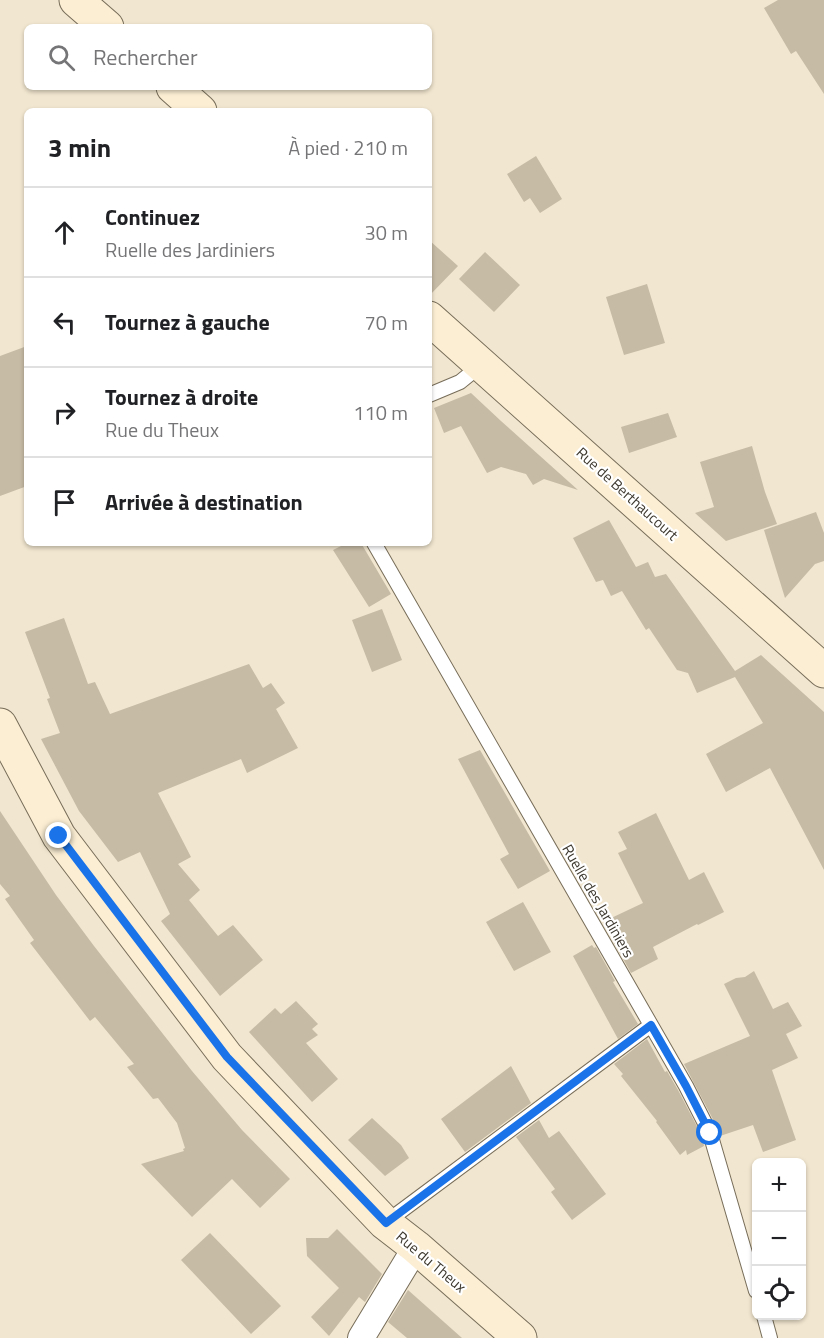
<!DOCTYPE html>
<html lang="fr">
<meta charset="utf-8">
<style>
:root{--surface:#fff;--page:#f6f6f6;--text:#202124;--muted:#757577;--line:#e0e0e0}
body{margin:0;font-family:"Titillium Web",sans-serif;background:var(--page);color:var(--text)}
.controls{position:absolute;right:18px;bottom:18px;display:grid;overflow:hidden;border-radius:9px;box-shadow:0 2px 4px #0004}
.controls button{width:54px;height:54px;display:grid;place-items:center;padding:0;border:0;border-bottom:2px solid var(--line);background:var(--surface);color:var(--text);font:30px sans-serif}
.stop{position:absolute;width:18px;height:18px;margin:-14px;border:4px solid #1a73e8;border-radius:50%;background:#fff}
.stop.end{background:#1a73e8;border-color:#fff;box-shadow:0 2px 6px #0008}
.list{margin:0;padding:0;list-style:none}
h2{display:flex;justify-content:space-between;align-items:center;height:78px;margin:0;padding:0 24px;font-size:26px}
h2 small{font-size:20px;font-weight:400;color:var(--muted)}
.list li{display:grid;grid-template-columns:39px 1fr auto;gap:18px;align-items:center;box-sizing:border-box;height:90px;padding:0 24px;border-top:2px solid var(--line)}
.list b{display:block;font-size:22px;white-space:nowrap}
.list p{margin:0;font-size:20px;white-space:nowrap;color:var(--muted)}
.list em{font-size:20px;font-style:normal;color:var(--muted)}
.icon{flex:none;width:33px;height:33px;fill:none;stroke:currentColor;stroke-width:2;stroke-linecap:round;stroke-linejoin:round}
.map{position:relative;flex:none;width:824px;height:1338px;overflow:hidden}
.search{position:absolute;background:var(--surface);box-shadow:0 2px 4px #0004;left:24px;top:24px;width:408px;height:66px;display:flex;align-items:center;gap:15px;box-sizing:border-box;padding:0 21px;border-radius:9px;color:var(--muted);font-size:22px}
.panel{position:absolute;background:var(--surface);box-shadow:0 2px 4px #0004;left:24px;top:108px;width:408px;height:438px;border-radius:9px}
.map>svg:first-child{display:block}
.building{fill:#c6bba5}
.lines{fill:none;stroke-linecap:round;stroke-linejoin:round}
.lane-casing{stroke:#776d59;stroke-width:16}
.street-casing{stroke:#776d59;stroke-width:28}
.secondary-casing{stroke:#776d59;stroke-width:35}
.lane{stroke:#fff;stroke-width:14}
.street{stroke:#fff;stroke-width:26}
.secondary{stroke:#fbeed3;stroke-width:33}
.route{stroke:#1a73e8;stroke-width:8}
.labels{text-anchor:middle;stroke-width:4.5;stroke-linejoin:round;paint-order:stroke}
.street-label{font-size:15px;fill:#3c372e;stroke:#fff}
</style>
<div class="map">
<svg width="824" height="1338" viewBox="0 0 824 1338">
<rect width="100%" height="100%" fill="#f1e6cf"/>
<path class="building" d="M778 0H824V94L796 51 791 54 764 8Z
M536 156 562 199 540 213 530 198 524 202 507 174Z
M429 240 458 266 429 296Z
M485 252 520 285 494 312 459 279Z
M647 284 665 343 624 355 606 297Z
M27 346V486L0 496V356Z
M471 393 501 421 578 490 544 479 533 485 526 474 501 467 487 473 461 426 444 433 434 408Z
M668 413 677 437 629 453 621 427Z
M752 446 765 492 777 524 726 541 695 513 714 507 700 462Z
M816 512 824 533V561L815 564 785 598 764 530Z
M609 520 636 567 648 562 655 577 666 574 735 671 761 655 824 712V870L770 768 726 792 706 754 763 723 735 677 697 693 688 673 677 670 649 628 646 630 622 591 611 596 603 580 596 582 573 538Z
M347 543H361L391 594 369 607 333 550Z
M382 609 402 660 372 672 352 620Z
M64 618 88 684 95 682 110 714 249 664 263 688 271 683 285 703 276 709 298 748 247 773 241 759 158 793 191 857 178 864 200 890 189 900 218 936 233 925 263 960 220 996 161 921 170 914 140 852 118 862 79 811 41 739 60 733 47 699 50 698 25 632Z
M480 750 550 871 518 889 500 859 509 854 458 759Z
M0 811 56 895 94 946 192 1071 242 1130 290 1179 260 1208 232 1179 192 1217 141 1164 184 1151 183 1149 185 1148 177 1123 158 1098 153 1099 127 1067 134 1064 95 1017 90 1021 30 943 34 940 5 899 10 896 0 884Z
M656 813 689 880 704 872 724 912 698 925 697 924 653 947 658 959 631 973 612 939 616 937 607 920 643 903 618 853 627 849 618 832Z
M523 902 551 952 514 971 486 922Z
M592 945 594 948 596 947 615 981 613 982 638 1024 618 1039 573 956Z
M754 971 773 1009 788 1002 802 1026 786 1034 798 1058 772 1070 796 1140 763 1152 753 1125 720 1136 718 1129 684 1064 750 1036 724 984 736 978 745 977Z
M296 1001 318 1024 312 1029 318 1035 306 1043 338 1079 312 1102 249 1032 275 1008 281 1014Z
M647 1039 665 1072 667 1071 678 1090 702 1136 704 1146 687 1155 686 1150 680 1155 656 1122 657 1121 621 1076 623 1074 614 1064Z
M511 1066 531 1103 465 1152 441 1119Z
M372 1118 401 1145 409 1158 385 1176 348 1140Z
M539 1120 549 1138 559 1131 606 1194 572 1220 551 1192 555 1189 516 1137Z
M337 1229 382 1274 365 1302 359 1297 329 1336 311 1317 339 1288 307 1256 306 1238H328Z
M210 1233 281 1306 251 1334 181 1260Z
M408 1290 462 1338H407L388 1322Z"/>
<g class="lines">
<g class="lane-casing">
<path id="lane" d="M429 395 460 382 481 365
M374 543 686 1086 710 1133 756 1291
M385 1223 651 1025
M764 1316 770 1338"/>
</g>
<g class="street-casing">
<path id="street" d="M361 1338 416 1247"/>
</g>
<g class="secondary-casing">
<path id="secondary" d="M76 0 107 27
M173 87 200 111
M429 318 824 671
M0 725 59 836 227 1057 385 1223 416 1247 520 1338"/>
</g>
<use href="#lane" class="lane"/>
<use href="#street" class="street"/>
<use href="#secondary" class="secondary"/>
</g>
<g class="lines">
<path class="route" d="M59 836 227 1057 386 1223 651 1025 686 1086 710 1133"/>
</g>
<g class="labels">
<g class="street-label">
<text transform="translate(627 494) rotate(42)" y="5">Rue de Berthaucourt</text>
<text transform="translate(598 901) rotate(60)" y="5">Ruelle des Jardiniers</text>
<text transform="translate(431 1262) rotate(40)" y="5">Rue du Theux</text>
</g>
</g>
</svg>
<div class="controls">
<button>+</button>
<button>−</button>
<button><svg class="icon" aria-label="locate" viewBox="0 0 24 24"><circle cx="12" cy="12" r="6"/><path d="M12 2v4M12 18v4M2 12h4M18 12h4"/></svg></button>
</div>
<div class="stop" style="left:710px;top:1133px"></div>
<div class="stop end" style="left:59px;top:836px"></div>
<div class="search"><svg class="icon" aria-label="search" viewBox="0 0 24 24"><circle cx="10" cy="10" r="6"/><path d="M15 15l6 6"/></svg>Rechercher</div>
<section class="panel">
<h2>3 min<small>À pied · 210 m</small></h2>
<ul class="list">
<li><svg class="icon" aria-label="ahead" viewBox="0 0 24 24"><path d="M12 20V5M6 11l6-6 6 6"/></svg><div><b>Continuez</b><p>Ruelle des Jardiniers</p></div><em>30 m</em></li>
<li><svg class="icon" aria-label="left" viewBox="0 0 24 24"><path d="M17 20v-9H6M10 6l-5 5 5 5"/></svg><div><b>Tournez à gauche</b></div><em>70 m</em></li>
<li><svg class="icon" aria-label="right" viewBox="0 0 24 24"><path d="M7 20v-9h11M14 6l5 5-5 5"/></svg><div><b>Tournez à droite</b><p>Rue du Theux</p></div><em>110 m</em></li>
<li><svg class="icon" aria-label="arrive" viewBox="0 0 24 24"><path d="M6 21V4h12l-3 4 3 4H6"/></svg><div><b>Arrivée à destination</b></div></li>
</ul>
</section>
</div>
